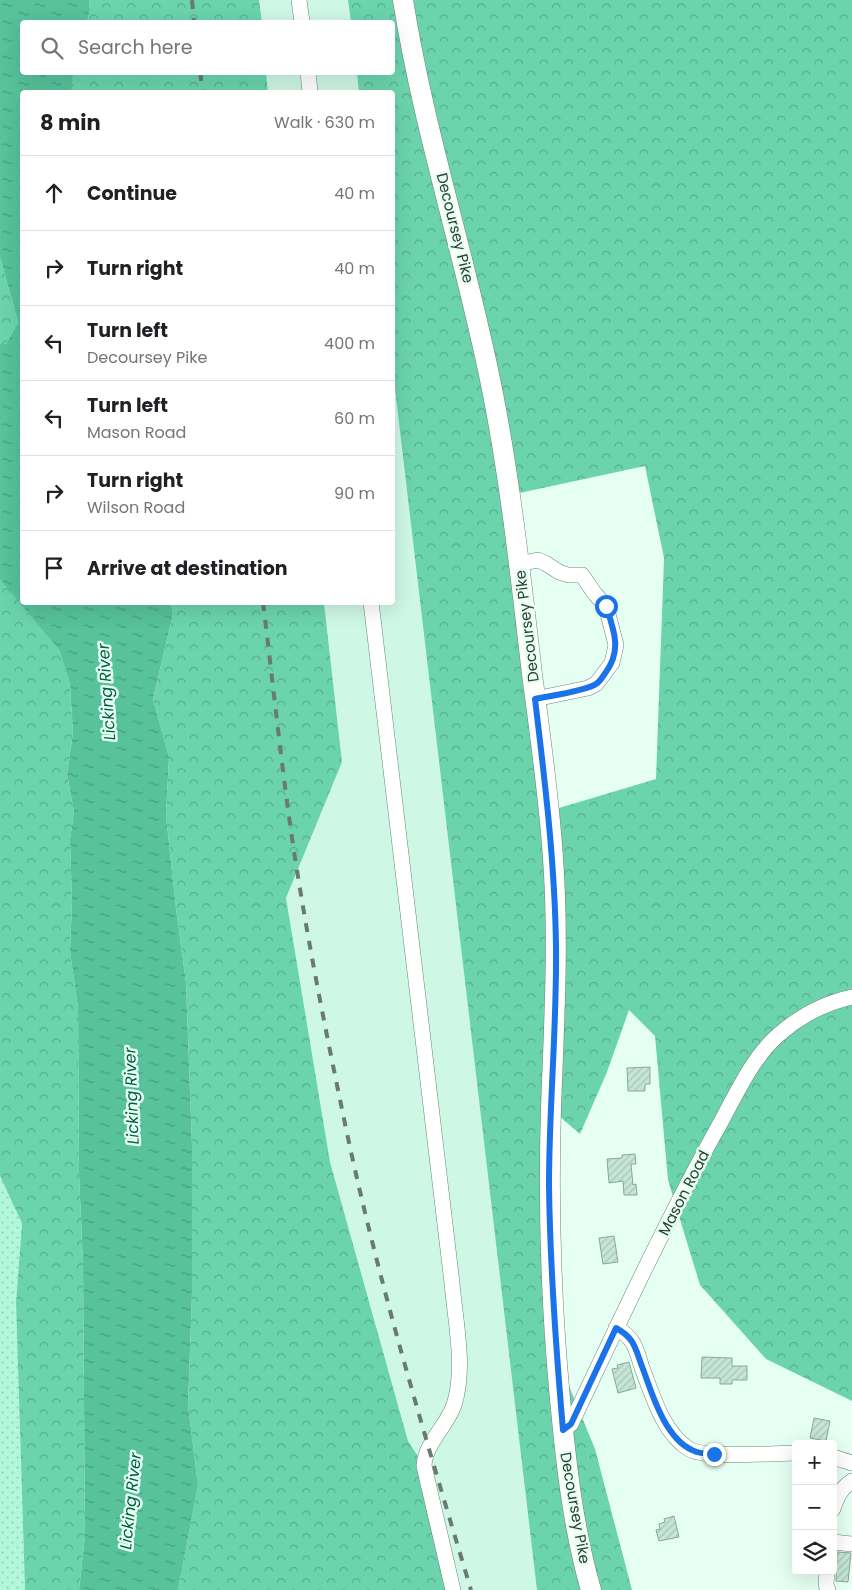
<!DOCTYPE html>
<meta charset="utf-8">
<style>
:root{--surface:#fff;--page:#f6f6f6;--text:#202124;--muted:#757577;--line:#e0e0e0}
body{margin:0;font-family:Poppins,sans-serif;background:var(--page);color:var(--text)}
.controls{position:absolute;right:15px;bottom:15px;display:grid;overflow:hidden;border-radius:5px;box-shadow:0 5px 20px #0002}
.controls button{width:45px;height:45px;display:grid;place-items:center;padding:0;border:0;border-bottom:1px solid var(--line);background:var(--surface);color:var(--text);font:25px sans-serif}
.stop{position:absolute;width:15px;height:15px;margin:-11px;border:4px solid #1a73e8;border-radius:50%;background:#fff}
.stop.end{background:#1a73e8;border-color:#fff;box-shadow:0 1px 5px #0008}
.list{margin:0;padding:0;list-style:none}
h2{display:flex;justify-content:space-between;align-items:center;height:65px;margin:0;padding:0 20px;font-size:21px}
h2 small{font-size:16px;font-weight:400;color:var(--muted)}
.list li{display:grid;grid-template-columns:32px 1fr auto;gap:15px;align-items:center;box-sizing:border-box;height:75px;padding:0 20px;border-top:1px solid var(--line)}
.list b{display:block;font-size:19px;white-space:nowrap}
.list p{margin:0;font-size:16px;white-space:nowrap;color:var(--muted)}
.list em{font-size:16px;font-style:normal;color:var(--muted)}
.icon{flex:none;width:28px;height:28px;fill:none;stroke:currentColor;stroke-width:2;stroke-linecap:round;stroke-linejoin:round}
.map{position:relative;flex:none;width:852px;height:1590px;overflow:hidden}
.search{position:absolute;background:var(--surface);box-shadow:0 5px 20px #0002;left:20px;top:20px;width:375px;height:55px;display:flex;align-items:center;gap:12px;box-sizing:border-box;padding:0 18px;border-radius:5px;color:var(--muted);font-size:19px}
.panel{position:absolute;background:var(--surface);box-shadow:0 5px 20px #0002;left:20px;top:90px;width:375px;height:515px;border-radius:5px}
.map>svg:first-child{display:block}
.built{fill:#cef7e5}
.grass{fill:url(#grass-dots)}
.forest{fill:url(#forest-crowns);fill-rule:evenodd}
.water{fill:url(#water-ripples)}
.building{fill:url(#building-hatch);stroke:#89a89a}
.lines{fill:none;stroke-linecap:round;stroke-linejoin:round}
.minor-casing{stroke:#698679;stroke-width:16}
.major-casing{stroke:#698679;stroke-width:21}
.minor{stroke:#fff;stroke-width:15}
.major{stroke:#fff;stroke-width:20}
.rail{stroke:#697a72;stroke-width:4;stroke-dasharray:9 9;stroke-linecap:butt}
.route{stroke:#1a73e8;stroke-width:6}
.labels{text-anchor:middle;stroke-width:5;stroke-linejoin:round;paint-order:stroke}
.street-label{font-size:15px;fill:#303d37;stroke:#e5fff3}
.water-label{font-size:16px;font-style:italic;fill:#005c43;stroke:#e5fff3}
</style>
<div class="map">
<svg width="852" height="1590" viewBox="0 0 852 1590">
<defs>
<pattern id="grass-dots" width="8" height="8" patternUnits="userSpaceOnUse" patternTransform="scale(1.25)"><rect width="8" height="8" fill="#b1f7da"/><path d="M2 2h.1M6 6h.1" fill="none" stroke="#99d5bc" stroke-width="1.8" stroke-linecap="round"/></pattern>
<pattern id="forest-crowns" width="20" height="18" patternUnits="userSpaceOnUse" patternTransform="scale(1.25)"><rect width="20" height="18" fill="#6bd4ad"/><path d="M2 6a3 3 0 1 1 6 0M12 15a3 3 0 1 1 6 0" fill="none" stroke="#58ad8e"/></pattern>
<pattern id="water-ripples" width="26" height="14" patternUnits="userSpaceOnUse" patternTransform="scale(1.25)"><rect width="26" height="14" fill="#57c29b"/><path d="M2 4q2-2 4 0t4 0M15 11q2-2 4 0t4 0" fill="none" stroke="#489f7f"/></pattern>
<pattern id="building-hatch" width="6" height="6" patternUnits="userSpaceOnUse" patternTransform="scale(1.25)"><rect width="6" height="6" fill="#c5e5d7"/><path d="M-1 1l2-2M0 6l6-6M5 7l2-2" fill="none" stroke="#aac5b9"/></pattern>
</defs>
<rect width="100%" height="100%" fill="#e5fff3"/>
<path class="built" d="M259 0H403L591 1590H453L424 1466 408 1441 330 1162 286 898 342 762 324 603 392 602V92H268L266 73 392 72V22H262Z"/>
<path class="grass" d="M0 1176 22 1222 16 1303 25 1590H0Z"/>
<path class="forest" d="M89 0H259L262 22H87L90 10Z
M348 0H852V1401L766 1359 700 1285 668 1180 655 1036 629 1010 607 1072 580 1134 552 1110 557 1357 595 1449 632 1590H537L393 372 392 92H359L357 73 392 72V22H351ZM645 466 664 558 656 779 549 811 510 495Z
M73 72 266 73 268 92H71V80Z
M0 257 18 322 6 344H0Z
M0 577 59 650 70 684 73 733 67 774 74 812 70 839 72 903 70 951 78 1008 79 1174 83 1264 85 1535 79 1590H25L16 1303 22 1223 0 1176Z
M171 603H324L342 762 286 898 330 1162 408 1441 424 1466 453 1590H178L198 1486 188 1404 192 1295V1145L186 983 176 908 166 816 169 757 153 699 173 614Z"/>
<path class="water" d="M0 0H89L90 10 87 22H22V72L73 73 71 92H22V602L171 603 173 614 153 699 169 757 166 816 176 908 186 983 192 1145V1295L188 1404 198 1486 178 1590H79L85 1535 83 1264 79 1174 78 1008 70 951 72 903 70 839 74 812 67 774 73 733 70 684 59 650 0 579V344H6L18 322 0 257Z"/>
<path class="building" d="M650 1067V1084H645V1091H628L627 1068Z
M635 1154 636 1164H631L633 1185 636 1184 637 1195H624L623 1181 609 1183 607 1159 622 1158V1155Z
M614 1236 618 1262 603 1264 599 1238Z
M702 1357 732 1358V1366H747V1380H732V1384H720V1378H701Z
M629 1362 636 1388 618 1393 612 1369 618 1368 617 1365Z
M814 1418 830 1421 826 1441 810 1438Z
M674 1516 679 1537 659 1541 656 1530 660 1529 659 1524 665 1522 664 1519Z
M837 1552 851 1553 848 1582 836 1581Z"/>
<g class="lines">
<g class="minor-casing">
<path id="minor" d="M299 0 302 22
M308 72 310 92
M519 564 538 560 545 563 559 572 568 575H582L595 594 606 606 616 645 612 663 596 684 588 688 535 699
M371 602 452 1283C455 1320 466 1368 454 1405 447 1426 425 1443 424 1466L453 1590
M616 1328C635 1338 636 1349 642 1368 653 1396 663 1433 689 1449 705 1459 774 1453 796 1453
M563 1430 571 1424C618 1325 664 1225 717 1129 734 1099 750 1061 776 1037 797 1018 824 1003 852 997
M833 1457 852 1463
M833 1509C837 1497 841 1488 852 1481
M833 1542 852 1544
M827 1571 826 1585 828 1590"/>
</g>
<g class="major-casing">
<path id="major" d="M403 0C424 133 467 261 493 394 511 486 521 580 532 674 540 735 549 797 553 858 559 942 554 1025 551 1108 548 1205 551 1303 560 1399 566 1463 573 1528 591 1590"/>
</g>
<use href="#minor" class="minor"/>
<use href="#major" class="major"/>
<path class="rail" d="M192 0 194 22
M200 72 203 92
M263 602C272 676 280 751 290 824 304 922 323 1018 343 1114 376 1275 424 1433 471 1590"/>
</g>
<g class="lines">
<path class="route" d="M606 606C614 630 622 650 606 672 603 676 600 682 596 684 586 691 549 696 535 699 545 782 555 864 556 947 557 1027 549 1106 549 1185 550 1267 556 1349 563 1430L571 1424 616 1328C636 1339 635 1349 643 1369 652 1394 665 1438 692 1450 699 1454 707 1454 714 1454"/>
</g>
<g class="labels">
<g class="street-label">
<text transform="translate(455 228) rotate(76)" y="5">Decoursey Pike</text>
<text transform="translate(527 626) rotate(-97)" y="5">Decoursey Pike</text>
<text transform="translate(684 1193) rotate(-63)" y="5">Mason Road</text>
<text transform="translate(575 1508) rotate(80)" y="5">Decoursey Pike</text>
</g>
<g class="water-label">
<text transform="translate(106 692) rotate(-94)" y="6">Licking River</text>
<text transform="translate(131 1096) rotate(-92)" y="6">Licking River</text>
<text transform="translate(130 1501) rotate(-84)" y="6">Licking River</text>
</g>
</g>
</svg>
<div class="controls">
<button>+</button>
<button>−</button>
<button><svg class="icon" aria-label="layers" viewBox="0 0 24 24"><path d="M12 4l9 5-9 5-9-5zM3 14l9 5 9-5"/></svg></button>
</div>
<div class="stop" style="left:606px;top:606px"></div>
<div class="stop end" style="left:714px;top:1454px"></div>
<div class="search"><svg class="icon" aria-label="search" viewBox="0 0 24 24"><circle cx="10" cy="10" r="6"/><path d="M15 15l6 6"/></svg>Search here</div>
<section class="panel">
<h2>8 min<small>Walk · 630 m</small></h2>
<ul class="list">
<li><svg class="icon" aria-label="ahead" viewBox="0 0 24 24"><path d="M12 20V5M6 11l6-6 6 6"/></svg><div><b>Continue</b></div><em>40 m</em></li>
<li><svg class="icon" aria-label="right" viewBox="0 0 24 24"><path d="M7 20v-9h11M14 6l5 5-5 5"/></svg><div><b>Turn right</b></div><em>40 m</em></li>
<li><svg class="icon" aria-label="left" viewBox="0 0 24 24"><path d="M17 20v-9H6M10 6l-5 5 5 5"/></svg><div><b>Turn left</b><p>Decoursey Pike</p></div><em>400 m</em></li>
<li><svg class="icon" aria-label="left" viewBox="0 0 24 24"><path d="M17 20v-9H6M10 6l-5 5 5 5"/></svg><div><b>Turn left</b><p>Mason Road</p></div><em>60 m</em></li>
<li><svg class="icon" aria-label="right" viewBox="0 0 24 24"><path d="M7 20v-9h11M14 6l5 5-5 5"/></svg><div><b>Turn right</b><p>Wilson Road</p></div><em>90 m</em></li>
<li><svg class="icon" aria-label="arrive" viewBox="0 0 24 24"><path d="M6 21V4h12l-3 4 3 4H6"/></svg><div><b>Arrive at destination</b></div></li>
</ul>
</section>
</div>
